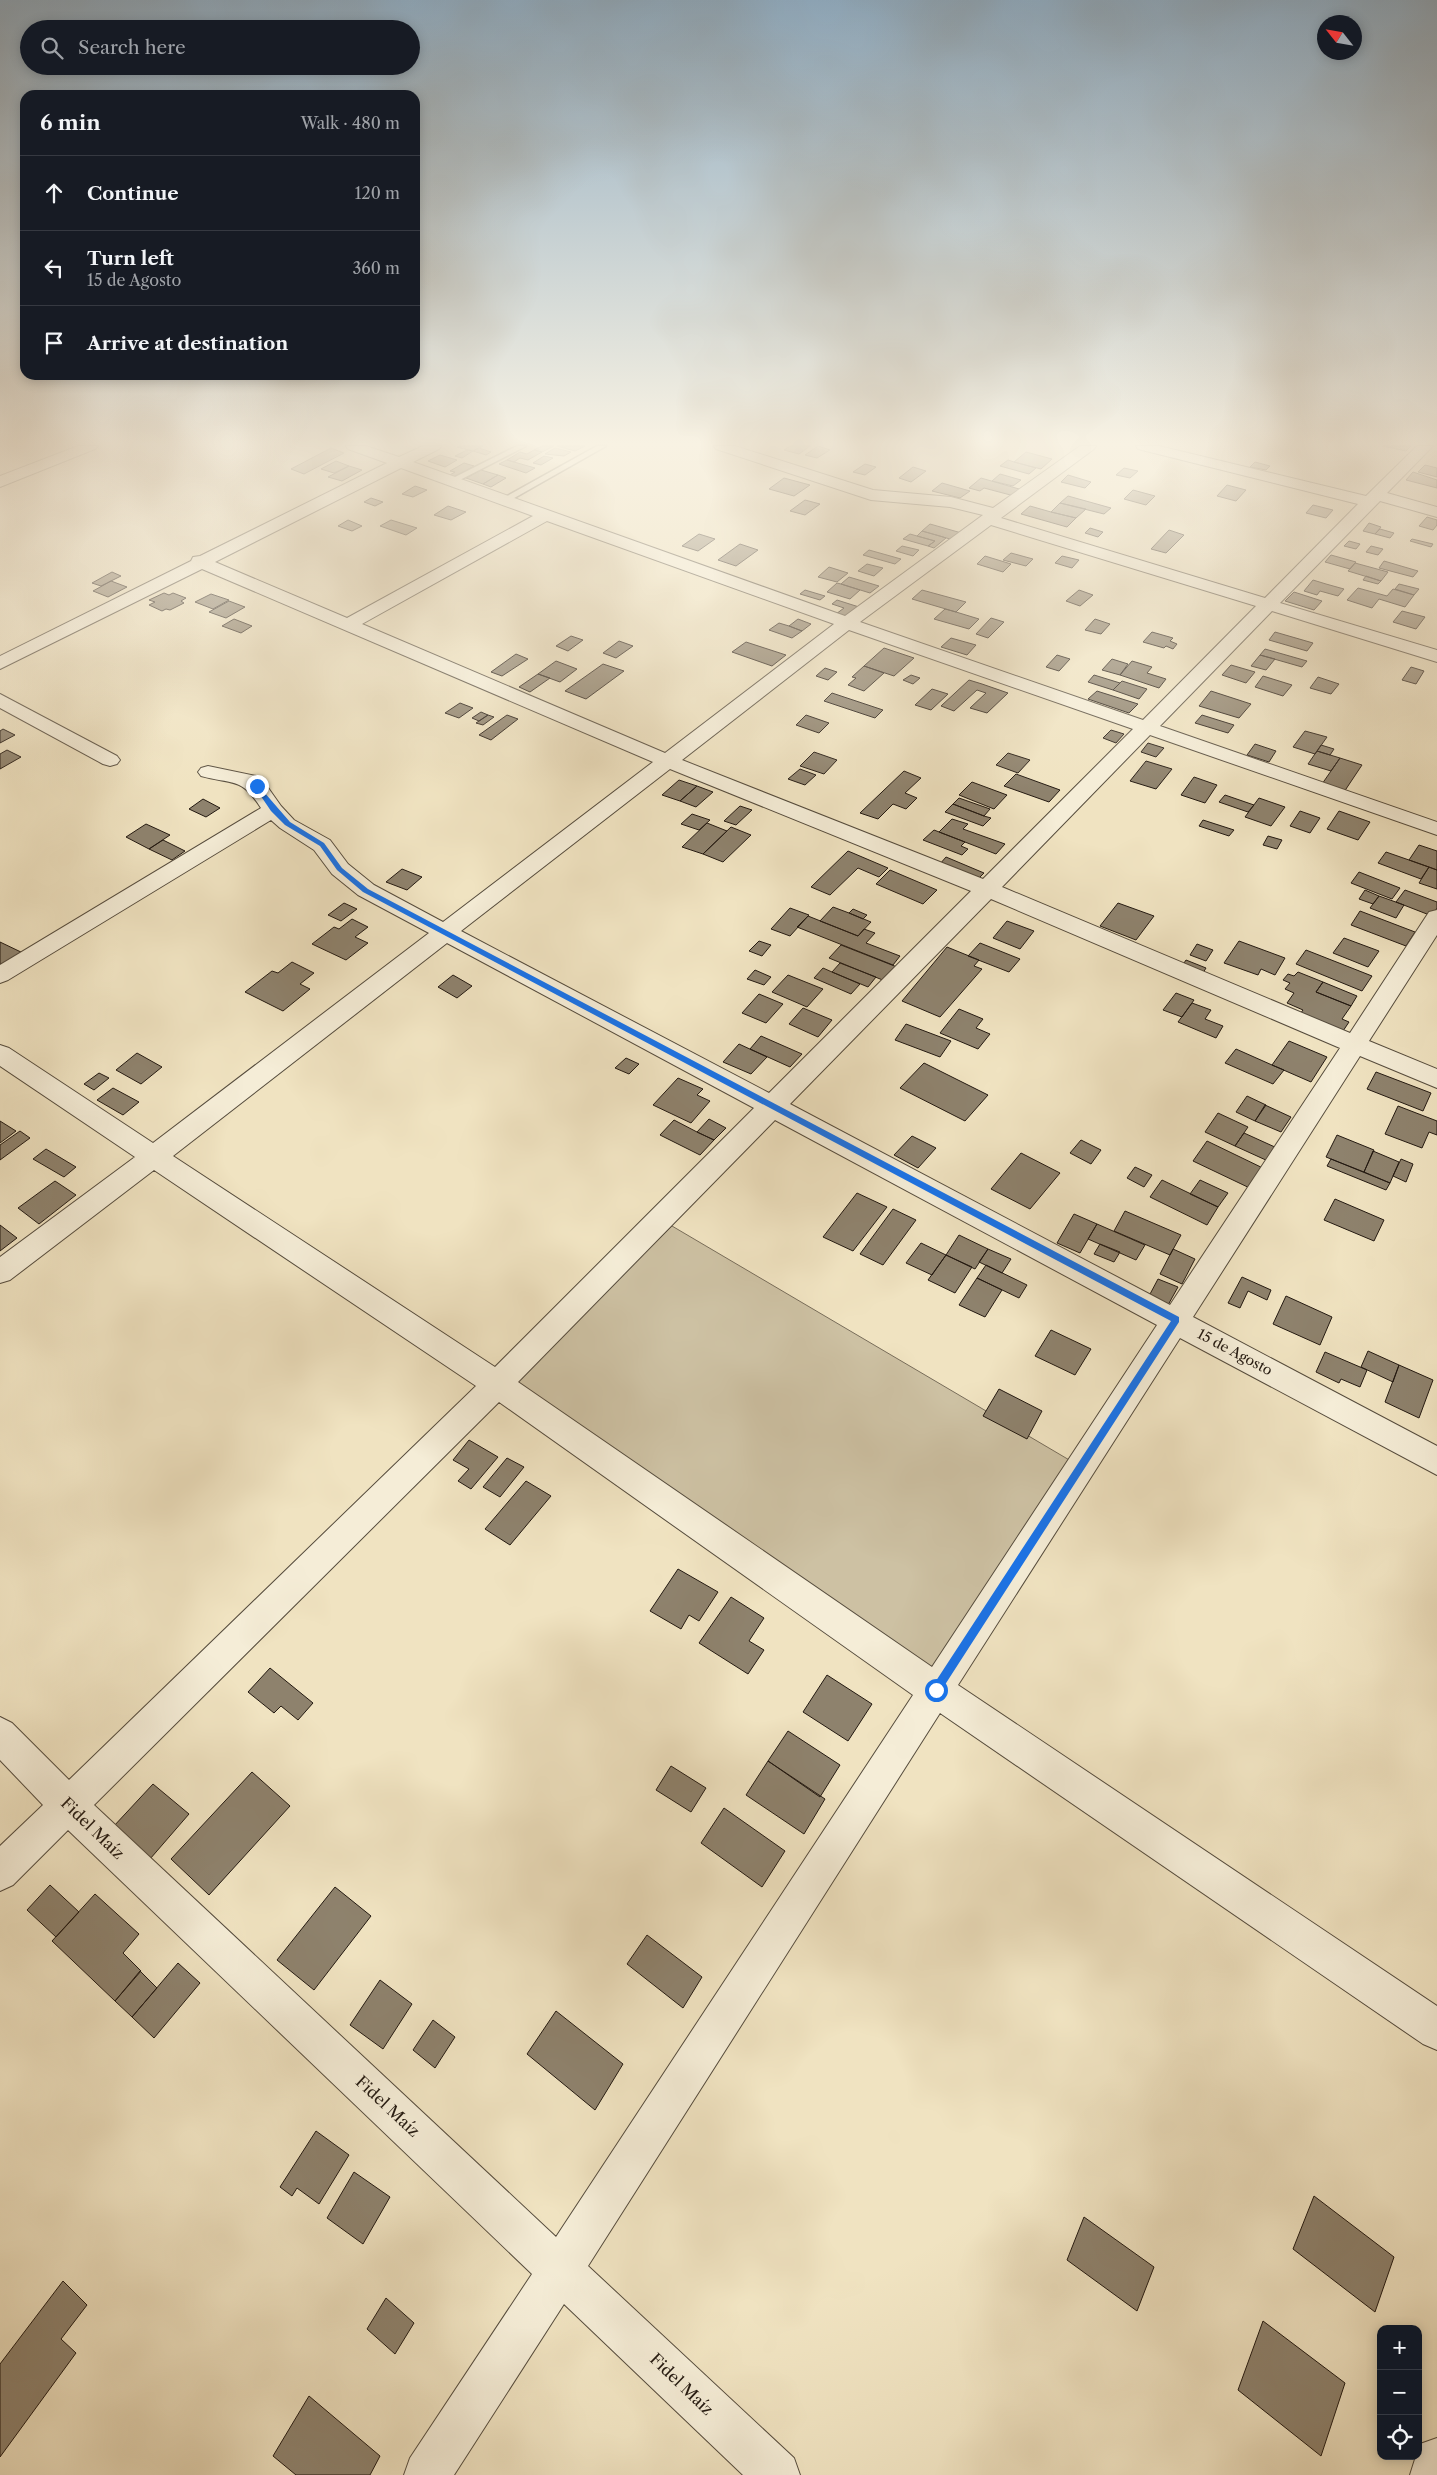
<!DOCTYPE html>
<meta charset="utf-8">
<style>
:root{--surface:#171b24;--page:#242831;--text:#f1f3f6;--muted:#9ea1a6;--line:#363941}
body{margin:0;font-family:"Libre Caslon Text",serif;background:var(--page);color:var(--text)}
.controls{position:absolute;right:15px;bottom:15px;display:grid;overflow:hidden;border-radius:10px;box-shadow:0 2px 12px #0003}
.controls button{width:45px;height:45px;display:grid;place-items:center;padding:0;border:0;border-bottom:1px solid var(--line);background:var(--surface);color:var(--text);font:25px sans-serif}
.compass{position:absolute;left:1317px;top:15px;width:45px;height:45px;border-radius:50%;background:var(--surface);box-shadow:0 2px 12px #0003;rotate:301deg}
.stop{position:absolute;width:15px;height:15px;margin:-11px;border:4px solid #1a73e8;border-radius:50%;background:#fff}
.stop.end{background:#1a73e8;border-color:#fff;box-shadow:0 1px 5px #0008}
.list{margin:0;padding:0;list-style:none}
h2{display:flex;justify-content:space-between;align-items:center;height:65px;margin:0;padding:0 20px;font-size:21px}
h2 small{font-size:16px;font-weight:400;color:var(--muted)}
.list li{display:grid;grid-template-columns:32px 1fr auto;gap:15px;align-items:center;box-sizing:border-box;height:75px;padding:0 20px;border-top:1px solid var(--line)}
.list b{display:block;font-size:19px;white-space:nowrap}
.list p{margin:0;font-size:16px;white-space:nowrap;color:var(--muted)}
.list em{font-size:16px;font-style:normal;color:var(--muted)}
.icon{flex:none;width:28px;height:28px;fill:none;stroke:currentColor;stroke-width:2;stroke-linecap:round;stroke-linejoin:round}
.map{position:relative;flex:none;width:1437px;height:2475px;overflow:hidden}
.search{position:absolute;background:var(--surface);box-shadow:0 2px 12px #0003;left:20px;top:20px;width:400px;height:55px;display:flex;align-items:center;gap:12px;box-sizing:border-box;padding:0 18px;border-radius:28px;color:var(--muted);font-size:19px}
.panel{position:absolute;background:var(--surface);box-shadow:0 2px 12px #0003;left:20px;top:90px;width:400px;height:290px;border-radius:15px}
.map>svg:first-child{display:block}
.green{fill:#cdc1a3;stroke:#786d5a}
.building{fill:#8e826d;stroke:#231911}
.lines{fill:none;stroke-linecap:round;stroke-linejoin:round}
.service-casing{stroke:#564c3d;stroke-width:3}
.minor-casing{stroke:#564c3d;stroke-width:2}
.service{fill:#f5edd7;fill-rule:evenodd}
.minor{fill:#f5edd7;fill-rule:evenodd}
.route{fill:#1a73e8}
.labels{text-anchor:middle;stroke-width:4.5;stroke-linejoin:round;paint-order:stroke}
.street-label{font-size:14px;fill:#231911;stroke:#f5edd7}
.near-street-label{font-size:16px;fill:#231911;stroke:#f5edd7}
</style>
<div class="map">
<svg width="1437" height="2475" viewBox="0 0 1437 2475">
<rect width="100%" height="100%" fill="#f0e3c1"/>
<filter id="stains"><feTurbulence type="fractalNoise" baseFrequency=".004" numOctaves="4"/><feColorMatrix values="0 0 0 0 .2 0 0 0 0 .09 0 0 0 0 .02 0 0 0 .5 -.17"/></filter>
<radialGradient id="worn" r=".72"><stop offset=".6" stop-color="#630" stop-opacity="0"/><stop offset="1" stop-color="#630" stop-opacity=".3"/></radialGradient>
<path class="green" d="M672 1226 1071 1461 926 1676 512 1385Z"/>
<path class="building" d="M460 446H483L473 451 457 447Z
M542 446H554L542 452 534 450Z
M557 446H585L575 451Z
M790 446H810L799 454 784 450Z
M818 446 830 450 817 458 805 455Z
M1383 446H1411L1406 451Z
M331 448 344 453 304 474 291 469Z
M479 448 491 452 486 455 473 451Z
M555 448 571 452 564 456 545 454Z
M467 450 473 451 462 458 455 456Z
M534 450 542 452 528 460 520 458 514 462 507 460 520 452 527 454Z
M1026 452 1052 459 1041 469 1014 462Z
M440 455 457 460 445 467 428 461Z
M544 456 553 458 541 465 533 463Z
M507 460 535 468 526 473 499 464Z
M1008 460 1014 462 1036 468 1029 474 1000 466Z
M336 461 349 466 334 473 321 469Z
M1255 462 1270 466 1266 470 1250 467Z
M464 463 474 466 454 478 448 476 455 472 450 471Z
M865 464 876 467 865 475 853 472Z
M1425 465 1437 468V477L1418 472Z
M349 466 362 470 342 481 328 477Z
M913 467 926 471 911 482 899 478Z
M1124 468 1138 471 1130 478 1116 475Z
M481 470 498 475 483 484 466 478Z
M1413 472 1437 480V488L1406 480Z
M1000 474 1021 480 1013 486 992 481Z
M498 475 506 478 491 487 483 484Z
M1068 475 1091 482 1085 488 1061 482Z
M784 478 810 485 794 496 769 489Z
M981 478 1026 491 1018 497 984 488 980 491 969 488Z
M942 483 970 491 960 498 932 491Z
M1227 485 1246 490 1236 501 1217 496Z
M415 486 427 490 413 497 402 494Z
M1133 490 1155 496 1146 505 1124 499Z
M1068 496 1111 508 1104 514 1060 503Z
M371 498 383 502 375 506 364 502Z
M805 500 820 504 805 515 790 511Z
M1060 503 1086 509 1076 518 1051 512Z
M1313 505 1333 510 1326 518 1306 513Z
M448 506 466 512 451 520 434 515Z
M1030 506 1051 512 1076 518 1067 527 1021 514Z
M1427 517 1437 520V525L1433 530 1419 526Z
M348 520 362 526 352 531 338 526Z
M391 520 417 528 406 535 380 526Z
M1369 523 1381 527 1375 534 1363 531Z
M930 524 965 534 957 541 922 531Z
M1090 528 1103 532 1098 537 1085 533Z
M1380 529 1394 533 1390 538 1375 534Z
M1169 530 1184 535 1166 553 1151 549Z
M922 531 940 536 946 538 934 548 928 546 935 541 917 536Z
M699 534 715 539 698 551 682 546Z
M910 534 917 536 935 541 928 546 903 539Z
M1412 539 1433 544 1431 547 1410 541Z
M1349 541 1360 544 1356 549 1344 546Z
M740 544 758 550 736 566 718 560Z
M902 546 919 550 913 556 896 551Z
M1371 546 1383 549 1378 555 1366 552Z
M869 550 901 559 895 564 863 555Z
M1011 553 1033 559 1026 566 1003 560Z
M1331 555 1356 562 1350 569 1325 562Z
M985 556 1011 564 1003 572 977 564Z
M1062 556 1079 560 1072 568 1055 563Z
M1384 561 1418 571 1413 577 1379 568Z
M1355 563 1388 572 1381 581 1348 571Z
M867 564 883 568 874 576 858 571Z
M829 567 848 573 837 582 818 577Z
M112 572 121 576 101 586 92 583Z
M1366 576 1381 581 1378 584 1363 580Z
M849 577 879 586 870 593 841 584Z
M1313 580 1326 584 1344 589 1338 596 1320 591 1317 595 1304 591Z
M111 581 127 587 108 597 93 591Z
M837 583 841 584 860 590 850 599 827 592Z
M1399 584 1419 589 1414 595 1395 589Z
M1358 588 1387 596 1393 589 1414 595 1405 607 1379 599 1372 608 1347 600Z
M805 590 825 596 820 600 800 594Z
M922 590 966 602 956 612 912 599Z
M1079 590 1093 595 1080 606 1066 601Z
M1294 592 1322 601 1314 610 1285 601Z
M164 593 169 595 173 593 186 598 181 601 184 603 170 610 166 609 162 611 149 605 155 602 149 600Z
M211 594 229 600 213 609 195 602Z
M837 600 859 607 847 618 836 614 844 608 832 604Z
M229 601 245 607 226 618 209 612Z
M945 609 956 612 979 619 969 629 934 619Z
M1402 611 1425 617 1416 629 1393 622Z
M991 618 1004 622 988 638 976 634Z
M234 619 252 626 241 633 222 626Z
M798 619 811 624 802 631 789 626Z
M1095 619 1110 624 1101 634 1085 630Z
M779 623 789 626 802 631 792 638 769 630Z
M1152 632 1173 638 1170 641 1177 644 1173 649 1166 646 1164 648 1143 642Z
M1275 632 1313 643 1307 651 1269 640Z
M571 636 583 640 568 651 556 646Z
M951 638 976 645 967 655 941 647Z
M619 641 633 646 616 658 603 653Z
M746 642 786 655 772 666 732 652Z
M884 648 914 658 894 676 864 666Z
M1265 649 1307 661 1302 667 1260 655Z
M516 654 528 659 502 676 491 672Z
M1057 655 1070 659 1059 671 1046 667Z
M1260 655 1275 659 1266 670 1251 666Z
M1112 659 1128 664 1120 675 1102 670Z
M556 661 577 669 560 682 538 674Z
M1132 661 1152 667 1147 673 1166 679 1159 688 1120 675Z
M603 664 624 671 586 699 565 691Z
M1231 665 1255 672 1246 683 1222 675Z
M864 666 884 673 864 691 848 685 856 678 852 677Z
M1411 667 1424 671 1416 684 1402 680Z
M825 668 837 672 828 680 816 676Z
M538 674 550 678 530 692 519 687Z
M911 675 920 678 913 684 903 680Z
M1094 675 1120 683 1113 690 1088 682Z
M1263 676 1292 685 1283 696 1255 687Z
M1318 677 1339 684 1331 694 1310 688Z
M969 680 982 684 1008 693 987 713 970 708 986 693 977 690 954 711 941 706Z
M1122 681 1147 689 1139 699 1113 690Z
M932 689 948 694 931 710 915 705Z
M1097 691 1100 692 1138 704 1129 713 1088 699Z
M1211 691 1251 704 1239 718 1199 706Z
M832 693 883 710 875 718 824 701Z
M460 703 473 708 459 718 445 713Z
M481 712 488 715 479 721 472 718Z
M488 715 494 717 483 725 476 723Z
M507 715 518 719 491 740 479 735Z
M806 715 829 723 819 733 796 725Z
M1202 715 1234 725 1228 733 1195 723Z
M3 729 15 735 0 743V731Z
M1111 730 1124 734 1116 743 1103 738Z
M1305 731 1327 737 1315 754 1293 747Z
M1148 743 1164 748 1156 757 1141 752Z
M1255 744 1276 751 1269 762 1247 755Z
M1321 745 1334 749 1330 755 1317 751Z
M7 750 21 757 0 769V754Z
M1317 751 1340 758 1331 771 1308 764Z
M814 752 837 760 824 774 800 766Z
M1008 753 1030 760 1018 773 996 765Z
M1340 758 1362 765 1344 792 1322 784Z
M1146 761 1172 769 1156 789 1130 781Z
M800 769 816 775 805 785 788 779Z
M904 771 921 778 905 793 917 798 906 809 893 804 878 819 860 813Z
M1016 774 1060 790 1049 802 1004 786Z
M1194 777 1217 785 1205 803 1181 795Z
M679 780 697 786 680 801 662 795Z
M972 782 1007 795 994 809 959 795Z
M697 786 713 792 696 807 680 801Z
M1225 795 1254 805 1248 812 1219 802Z
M959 798 990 809 984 816 953 804Z
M1259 798 1285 807 1271 826 1245 817Z
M203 799 220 808 206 817 189 809Z
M953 804 984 816 991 818 983 826 945 812Z
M740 806 752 810 736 825 724 821Z
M1300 811 1320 818 1310 833 1290 826Z
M1339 811 1370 822 1358 840 1327 829Z
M692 814 710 820 699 830 681 824Z
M952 819 968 824 963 829 1005 844 996 854 939 832Z
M1203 820 1234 830 1229 836 1199 826Z
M707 823 727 831 703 854 682 847Z
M146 824 170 835 149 849 126 837Z
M731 827 751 835 723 862 703 854Z
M934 830 965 842 961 846 968 849 962 855 923 840Z
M1268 836 1282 840 1277 849 1263 845Z
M163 840 185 851 172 860 149 849Z
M1419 845 1437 851V870L1409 860Z
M848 851 888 868 879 877 858 868 830 895 811 887Z
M1386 852 1409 860 1429 867 1421 879 1378 863Z
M946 857 984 873 977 880 939 865Z
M1429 867 1437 870V889L1419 883Z
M402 869 422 877 407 890 386 882Z
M890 870 937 890 923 904 876 884Z
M1359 872 1400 888 1392 899 1351 883Z
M1365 890 1379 896 1373 904 1359 899Z
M1405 890 1437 902V908L1432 916 1396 902Z
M1379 896 1404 905 1396 918 1370 908Z
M344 903 357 909 341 921 328 915Z
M1118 903 1154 916 1136 940 1100 926Z
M833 907 849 913 871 922 858 936 820 921Z
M790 908 809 915 790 936 771 929Z
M853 909 867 915 863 919 849 913Z
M1360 911 1415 932 1406 946 1351 925Z
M808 916 858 936 864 929 875 933 866 943 900 956 893 965 797 927Z
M352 919 368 927 355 937 368 943 346 960 312 944 334 927 339 929Z
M1007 921 1034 931 1020 949 993 938Z
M1344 938 1379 951 1368 967 1333 953Z
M759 941 771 945 762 956 749 951Z
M1239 941 1285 958 1275 975 1261 969 1258 975 1224 963Z
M0 942 23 953 5 966 0 964Z
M980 943 1020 959 1009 972 968 956Z
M1197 944 1213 950 1206 961 1190 955Z
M841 945 897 967 885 981 829 958Z
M947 947 979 960 974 966 982 969 940 1017 902 1001Z
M1306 950 1372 976 1362 991 1296 964Z
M1186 960 1206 968 1203 973 1182 966Z
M292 962 314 973 300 984 310 989 283 1011 245 992 272 971 278 973Z
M840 963 876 977 868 987 832 972Z
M823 968 832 972 860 984 851 994 814 978Z
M755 970 771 977 764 985 747 979Z
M1298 972 1323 982 1316 992 1351 1006 1342 1019 1349 1022 1343 1031 1296 1019 1303 1010 1287 1003 1294 993 1285 989 1290 983 1283 980 1288 974 1294 976Z
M453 975 472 986 457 998 438 987Z
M788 975 823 989 807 1007 772 992Z
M1323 982 1357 996 1351 1006 1316 992Z
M1176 993 1194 1000 1182 1017 1163 1010Z
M759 994 783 1004 766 1023 742 1013Z
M1192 1003 1211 1010 1205 1019 1223 1026 1216 1038 1178 1022Z
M803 1008 832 1020 818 1037 789 1024Z
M959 1009 983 1019 976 1028 990 1034 978 1049 940 1033Z
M906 1024 951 1041 940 1057 895 1040Z
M761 1036 802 1054 790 1067 750 1049Z
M1289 1041 1327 1057 1311 1082 1272 1065Z
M739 1044 767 1057 751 1074 723 1062Z
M1236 1049 1272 1065 1284 1070 1273 1084 1225 1063Z
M137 1053 162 1067 141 1084 116 1070Z
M626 1058 639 1064 629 1074 615 1068Z
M924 1063 988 1095 965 1121 900 1088Z
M1376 1072 1431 1093 1423 1111 1367 1089Z
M99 1073 109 1078 94 1090 84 1084Z
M678 1078 703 1089 697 1095 710 1101 691 1123 653 1105Z
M113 1088 139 1102 123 1115 97 1100Z
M1247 1096 1266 1105 1255 1121 1236 1112Z
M1265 1105 1291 1117 1281 1132 1255 1121Z
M1398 1106 1437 1121V1135L1429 1132 1422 1148 1385 1134Z
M1218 1113 1248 1127 1235 1146 1205 1132Z
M709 1119 726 1128 714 1140 697 1132Z
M674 1120 697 1132 714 1140 700 1155 660 1135Z
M0 1121 16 1131 0 1143Z
M20 1131 30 1138 0 1160V1145Z
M1244 1133 1277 1148 1268 1161 1235 1146Z
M1337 1135 1374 1150 1364 1172 1326 1157Z
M912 1136 936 1148 918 1168 894 1155Z
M1081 1140 1101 1150 1091 1164 1070 1153Z
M1207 1141 1269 1171 1256 1191 1193 1161Z
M46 1149 76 1167 64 1177 33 1159Z
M1373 1151 1399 1162 1390 1183 1364 1172Z
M1021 1153 1060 1173 1030 1209 991 1189Z
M1331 1159 1390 1183 1386 1190 1327 1166Z
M1401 1159 1413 1164 1406 1182 1393 1176Z
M1135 1167 1152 1175 1144 1187 1127 1178Z
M1162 1180 1218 1207 1207 1225 1150 1197Z
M1200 1180 1228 1193 1218 1207 1190 1194Z
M55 1181 76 1195 39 1224 18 1208Z
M857 1193 887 1207 853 1251 823 1237Z
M1335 1199 1384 1220 1374 1241 1324 1220Z
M893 1209 916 1220 883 1265 860 1254Z
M1125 1211 1181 1235 1170 1255 1114 1231Z
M1074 1214 1097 1224 1080 1253 1057 1243Z
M1097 1224 1145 1245 1136 1260 1088 1239Z
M0 1225 17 1238 0 1251Z
M959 1235 988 1249 975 1269 946 1255Z
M921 1243 946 1255 932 1275 906 1263Z
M1100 1244 1120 1252 1114 1262 1094 1254Z
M988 1249 1011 1259 1002 1273 979 1262Z
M1173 1249 1195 1259 1182 1284 1160 1274Z
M946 1255 972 1267 955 1293 928 1280Z
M986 1265 1027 1285 1019 1298 977 1278Z
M1242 1277 1271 1290 1267 1300 1248 1291 1240 1308 1228 1303Z
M977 1278 1002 1290 985 1317 959 1305Z
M1158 1279 1178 1287 1168 1305 1149 1296Z
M1286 1296 1332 1317 1320 1345 1273 1324Z
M1051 1330 1091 1349 1075 1375 1035 1356Z
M1368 1351 1399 1365 1393 1382 1361 1367Z
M1325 1352 1367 1370 1360 1387 1341 1379 1339 1383 1316 1372Z
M1399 1365 1433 1380 1419 1418 1385 1402Z
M999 1389 1042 1411 1027 1439 983 1416Z
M469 1440 498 1457 471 1489 458 1481 469 1469 453 1460Z
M507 1458 524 1467 500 1497 483 1487Z
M526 1481 551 1496 510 1545 485 1529Z
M678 1569 718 1592 699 1621 689 1615 681 1629 650 1611Z
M731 1597 764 1618 749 1641 764 1650 748 1674 699 1643Z
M270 1668 313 1703 298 1720 281 1706 274 1713 248 1692Z
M827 1675 872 1704 848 1741 803 1712Z
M788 1731 840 1765 820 1797 768 1761Z
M768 1761 825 1799 804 1834 746 1795Z
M671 1766 706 1788 691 1812 656 1790Z
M252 1772 290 1806 209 1895 171 1859Z
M153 1784 189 1814 150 1859 113 1827Z
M724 1808 785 1851 762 1887 701 1843Z
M50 1885 79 1912 56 1937 27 1910Z
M335 1887 371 1916 314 1990 277 1960Z
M95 1894 139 1934 123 1953 141 1971 115 2001 52 1941Z
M647 1935 702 1977 683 2008 627 1964Z
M178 1963 200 1983 154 2038 132 2017Z
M140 1971 157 1988 132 2017 115 2001Z
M380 1980 412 2004 383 2049 350 2025Z
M556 2011 623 2064 595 2110 527 2054Z
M433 2020 455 2037 435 2068 413 2050Z
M316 2131 349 2155 319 2204 297 2188 292 2196 280 2187Z
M354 2172 390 2197 363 2244 327 2218Z
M1314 2196 1394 2257 1375 2312 1293 2249Z
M1084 2217 1154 2267 1137 2311 1067 2260Z
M63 2281 87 2305 61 2339 76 2353 0 2457V2364Z
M386 2298 414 2323 395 2354 367 2329Z
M1263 2321 1345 2383 1321 2456 1238 2390Z
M309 2396 380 2456 370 2475H296L273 2456Z"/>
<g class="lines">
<g class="service-casing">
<path id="service" d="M517 446H526L454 483 447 481Z
M597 446H606L507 502 500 500Z"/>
</g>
<g class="minor-casing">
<path id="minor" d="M78 446H98L95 449 0 487V476Z
M346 446H366L399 457 423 446H441L439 449 413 462 845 616 983 515 950 507 871 500 716 449 714 446H735L873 490 951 497 993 508 1080 446H1096L1094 449 1001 518 1265 598 1358 504 1138 449 1136 446H1159L1366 496 1417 446H1433L1387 493 1437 507V517L1380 501 1280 603 1437 650V662L1272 611 1160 726 1437 822V835L1150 735 1002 887 1350 1033 1429 912 1437 910V935L1369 1041 1437 1069V1088L1360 1056 1193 1317 1437 1446V1475L1180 1338 958 1685 1437 2006V2050L1423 2044 940 1713 588 2266 794 2458 800 2475H743L564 2304 454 2475H404L410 2458 532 2274 68 1830 13 1885 0 1891V1846L43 1805 0 1760V1717L12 1723 69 1780 476 1386 154 1170 10 1280 0 1283V1257L135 1157 0 1066V1045L9 1048 153 1143 429 933 358 895 332 874 314 850 280 828 271 820 8 980 0 983V965L261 808C241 777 235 785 201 776L198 772 201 768 208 766 256 776 264 782 281 806 294 820 330 840 348 864 374 885 443 922 653 762 202 569 0 669V656L191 561 193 557 200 556 387 463 348 449ZM401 468 533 516 347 618 215 562ZM547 521 834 624 665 753 362 624ZM991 525 1256 606 1143 720 860 622ZM849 630 1133 729 983 879 682 760ZM670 769 971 891 769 1093 461 931ZM991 899 1340 1048 1170 1305 790 1104ZM447 943 754 1108 495 1367 173 1156ZM775 1120 1157 1325 932 1667 518 1382ZM499 1402 913 1695 556 2237 94 1805Z
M0 694 117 756 120 760 117 764 110 766 103 764 0 708Z
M1437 2438V2475H1410L1416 2456H1418L1420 2444Z"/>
</g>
<use href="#service" class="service"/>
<use href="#minor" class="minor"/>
</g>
<linearGradient id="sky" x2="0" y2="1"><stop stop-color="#8fabc0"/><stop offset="0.56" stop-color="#f8f2e3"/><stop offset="1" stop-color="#f8f2e3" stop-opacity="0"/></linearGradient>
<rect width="1437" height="792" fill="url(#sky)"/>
<path class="route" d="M257 784 290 822 324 843 342 868 368 889 1179 1317V1322L939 1694H932V1687L1171 1321 363 892 337 870 320 846 285 825 271 811 254 786Z"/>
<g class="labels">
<g class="street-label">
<text transform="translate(1235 1352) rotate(28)" y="5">15 de Agosto</text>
</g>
<g class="near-street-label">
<text transform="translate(93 1828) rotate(44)" y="6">Fidel Maíz</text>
<text transform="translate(388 2106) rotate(43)" y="6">Fidel Maíz</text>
<text transform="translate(682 2384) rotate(44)" y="6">Fidel Maíz</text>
</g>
</g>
<rect width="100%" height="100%" filter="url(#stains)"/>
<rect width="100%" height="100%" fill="url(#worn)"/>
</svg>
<div class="controls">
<button>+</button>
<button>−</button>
<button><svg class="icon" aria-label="locate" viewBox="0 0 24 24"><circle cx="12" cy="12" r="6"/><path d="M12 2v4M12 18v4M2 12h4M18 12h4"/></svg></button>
</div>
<svg class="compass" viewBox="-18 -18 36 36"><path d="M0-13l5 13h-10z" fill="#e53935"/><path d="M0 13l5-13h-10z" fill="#9ea1a6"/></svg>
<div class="stop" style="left:936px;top:1690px"></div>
<div class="stop end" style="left:257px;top:786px"></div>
<div class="search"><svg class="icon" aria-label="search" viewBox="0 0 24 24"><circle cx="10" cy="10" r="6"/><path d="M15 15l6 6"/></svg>Search here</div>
<section class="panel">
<h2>6 min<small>Walk · 480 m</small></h2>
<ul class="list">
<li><svg class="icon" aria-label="ahead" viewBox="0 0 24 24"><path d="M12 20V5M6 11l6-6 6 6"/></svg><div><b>Continue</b></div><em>120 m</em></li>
<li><svg class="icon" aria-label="left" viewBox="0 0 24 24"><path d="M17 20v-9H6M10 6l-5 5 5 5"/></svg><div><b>Turn left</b><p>15 de Agosto</p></div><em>360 m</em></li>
<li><svg class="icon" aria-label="arrive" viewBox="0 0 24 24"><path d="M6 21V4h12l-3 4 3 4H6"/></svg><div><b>Arrive at destination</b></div></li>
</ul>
</section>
</div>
